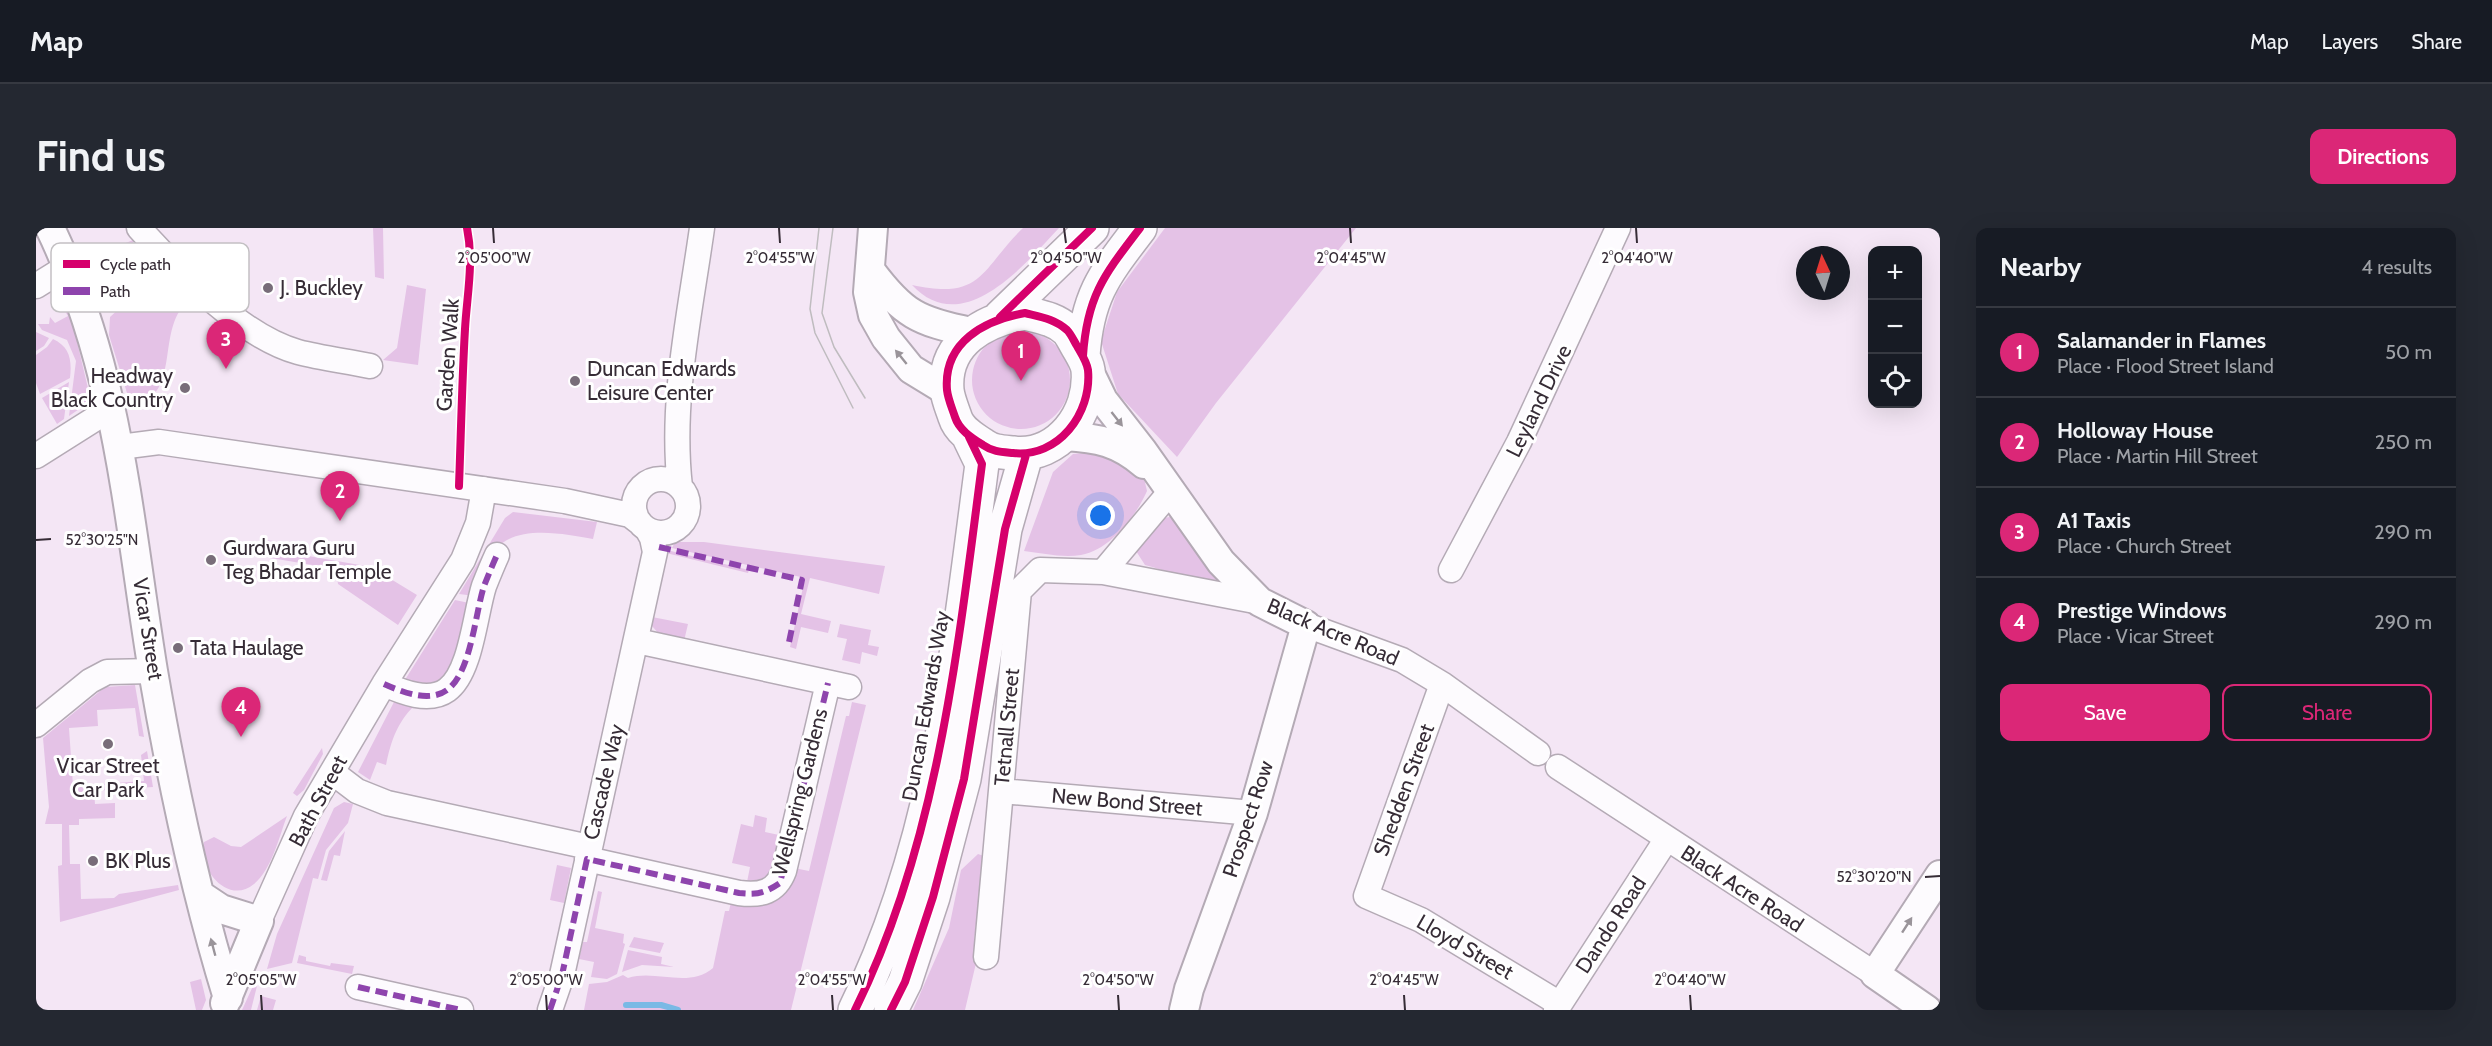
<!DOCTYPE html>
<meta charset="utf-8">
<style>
:root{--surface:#171b24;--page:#242831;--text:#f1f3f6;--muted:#9ea1a6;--line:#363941;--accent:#db2777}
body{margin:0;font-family:Cabin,sans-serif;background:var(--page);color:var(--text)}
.controls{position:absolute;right:18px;top:18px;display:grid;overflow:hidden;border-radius:12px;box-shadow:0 6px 24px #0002}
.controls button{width:54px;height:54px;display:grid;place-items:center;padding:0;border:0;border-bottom:2px solid var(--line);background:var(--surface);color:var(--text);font:30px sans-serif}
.compass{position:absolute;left:1760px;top:18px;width:54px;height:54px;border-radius:50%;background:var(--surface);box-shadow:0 6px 24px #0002;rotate:356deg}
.you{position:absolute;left:1065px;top:288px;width:21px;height:21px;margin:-15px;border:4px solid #fff;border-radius:50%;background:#1a73e8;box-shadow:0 0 0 9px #1a73e833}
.badge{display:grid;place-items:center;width:39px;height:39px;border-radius:50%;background:var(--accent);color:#fff;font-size:20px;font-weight:700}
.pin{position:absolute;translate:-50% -50px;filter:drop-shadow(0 2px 3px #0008)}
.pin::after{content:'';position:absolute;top:32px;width:21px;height:18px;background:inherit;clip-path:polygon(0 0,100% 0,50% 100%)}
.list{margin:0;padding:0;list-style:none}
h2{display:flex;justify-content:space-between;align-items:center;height:78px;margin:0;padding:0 24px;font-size:26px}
h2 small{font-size:20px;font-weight:400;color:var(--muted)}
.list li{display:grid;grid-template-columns:39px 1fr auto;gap:18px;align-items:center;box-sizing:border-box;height:90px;padding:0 24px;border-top:2px solid var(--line)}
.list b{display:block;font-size:22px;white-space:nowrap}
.list p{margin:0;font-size:20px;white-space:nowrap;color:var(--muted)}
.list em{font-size:20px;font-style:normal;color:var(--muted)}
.actions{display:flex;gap:12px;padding:18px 24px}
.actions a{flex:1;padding:14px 0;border:2px solid var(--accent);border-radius:12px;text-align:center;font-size:21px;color:var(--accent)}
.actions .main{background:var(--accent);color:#fff}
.icon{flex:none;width:33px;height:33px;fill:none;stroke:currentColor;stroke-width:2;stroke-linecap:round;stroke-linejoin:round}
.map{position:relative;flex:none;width:1904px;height:782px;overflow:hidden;border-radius:12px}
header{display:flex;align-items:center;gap:36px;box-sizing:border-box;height:84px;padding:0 30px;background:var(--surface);border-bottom:2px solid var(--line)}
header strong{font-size:28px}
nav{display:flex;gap:33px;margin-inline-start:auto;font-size:21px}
.intro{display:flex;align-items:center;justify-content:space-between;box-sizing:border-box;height:144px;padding:0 36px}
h1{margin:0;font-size:42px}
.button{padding:15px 27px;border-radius:12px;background:var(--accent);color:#fff;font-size:21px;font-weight:700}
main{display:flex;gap:36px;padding:0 36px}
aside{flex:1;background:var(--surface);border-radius:12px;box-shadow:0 6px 24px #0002}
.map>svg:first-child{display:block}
.green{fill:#e4c2e6}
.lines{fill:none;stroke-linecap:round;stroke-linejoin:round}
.stream{stroke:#79b9e5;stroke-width:6}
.minor-casing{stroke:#b4aab5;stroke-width:27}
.tertiary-casing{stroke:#b4aab5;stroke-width:32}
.trunk-casing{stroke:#b4aab5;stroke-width:36}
.minor{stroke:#fdfbfe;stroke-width:24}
.tertiary{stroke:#fdfbfe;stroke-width:28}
.trunk{stroke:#fdfbfe;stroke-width:33}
.tram{stroke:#bfbcbf;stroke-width:1.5}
.quiet{stroke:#8e44ad;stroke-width:6;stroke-dasharray:12 6;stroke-linecap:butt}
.cycleway-casing{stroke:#fff;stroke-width:11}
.cycleway{stroke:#d6006c;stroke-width:8}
.oneway{fill:#9a949a}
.ticks{fill:none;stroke:#362c36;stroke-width:2}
.poi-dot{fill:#786d79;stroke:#fff;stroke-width:2}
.labels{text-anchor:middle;stroke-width:6;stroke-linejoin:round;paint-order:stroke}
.poi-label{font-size:21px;fill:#362c36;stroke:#fff;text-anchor:start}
.street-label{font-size:21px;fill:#362c36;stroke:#fff}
.key{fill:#fff;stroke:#c3c0c3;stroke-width:1.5}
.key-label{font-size:16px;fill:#362c36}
.ticks-label{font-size:15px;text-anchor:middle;fill:#362c36;stroke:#fff;stroke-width:6;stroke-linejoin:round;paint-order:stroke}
</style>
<header>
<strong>Map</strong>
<nav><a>Map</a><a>Layers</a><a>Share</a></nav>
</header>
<div class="intro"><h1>Find us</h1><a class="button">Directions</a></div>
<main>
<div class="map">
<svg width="1904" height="782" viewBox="0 0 1904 782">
<rect width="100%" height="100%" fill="#f4e6f5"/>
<path class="green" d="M337 0H347L348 51 339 49Z
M987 0H1023C989 36 927 112 876 57 948 73 945 40 987 0Z
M1129 0H1320L1180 175 1141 229 1082 166 1065 113 1081 64Z
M97 12 98 30C81 43 65 49 49 32Z
M371 57 390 61 382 137 347 132 361 120Z
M20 59 35 88 55 173 33 188 40 133 31 112 6 102 2 96H13L14 89 19 95 32 88 14 60Z
M129 62H144L160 67C114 94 151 163 96 181L73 107 74 89 85 79Z
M936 152a49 49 0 1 1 98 0a49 49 0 1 1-98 0Z
M0 104 13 110 8 118 0 123Z
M17 111C34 119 36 132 34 150L4 166 0 155V127L11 119Z
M33 154 28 191 21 196 6 170Z
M1063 224 1107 246 1111 263C1100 288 1074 322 1045 327 1026 330 1006 325 988 323L1017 244 1037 226Z
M477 284 561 294 557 311C529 306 481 296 460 321 450 333 445 354 439 368L423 366 469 290Z
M1139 288 1189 351C1165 358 1132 343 1109 337L1100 323 1128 290Z
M229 312 262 316 261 326 335 339 381 367 362 397 302 356 300 341 229 329Z
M639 314H668L849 338 843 366 774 350 765 386 795 393 792 405 765 399 760 421 754 419 769 350 636 320Z
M631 322 713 342 712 345 630 325Z
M419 372 438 376 428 418 406 458 367 455Z
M616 389 652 396 648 413 623 406 616 398Z
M804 396 835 402 832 417 843 419 841 428 826 424 824 436 806 432 811 411 801 409Z
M99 457 108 509 103 508 99 480 61 482 62 498 33 500 37 558 108 553 105 527 111 523 117 559 58 563 59 576 79 575V590L43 591V597H33L34 636H44L45 671 78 670 83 666 142 657 143 662 24 694 22 638 26 637V596H9L13 579 7 510 69 459Z
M358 474 378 478C361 495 355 513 350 537L341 534 334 552 322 544Z
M816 474 830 477 755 782H548L553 756 571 754 587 747 592 750C620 741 652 761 677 740L689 683H693L695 674 758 640 773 643 810 488H813Z
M286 520 287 526 268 562 261 568 257 565Z
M308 574 317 576 312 595 290 622 282 651 277 650 256 735 231 741 241 706 298 580Z
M719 587 731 590 729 604 743 607C739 627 738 658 711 654L714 639 696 635 705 596 717 599Z
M251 588C243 609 236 641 218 656 192 678 161 640 168 614L178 609 195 618 205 619Z
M309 603 304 628 298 627 291 653 285 652 293 623Z
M942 626 948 628 938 712 941 731 929 782H877L913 700 925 642Z
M521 637 535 640 528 675 514 672Z
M562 663 566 664 559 700 588 706 587 715 589 716 581 746 571 751 555 749 558 734 543 731 547 714H551Z
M598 709 628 715 624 725 593 719Z
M592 722 626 729 625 736 638 739 606 737 586 744Z
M263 727 270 729V733L294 738 295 735 318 738 316 746 261 735Z
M165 751 170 772 166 782H160L154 754Z
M222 754 215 782H206L217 758Z
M225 768 240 772 237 782H221Z"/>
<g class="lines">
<path class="stream" d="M590 777H625L642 782"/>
<g class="minor-casing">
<path id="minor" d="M103 0C141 42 206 109 262 124 285 130 310 133 334 138
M0 58 32 38
M45 73 137 38
M84 219 123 214 529 273 594 287 603 294
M0 228 76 180
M598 278a27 27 0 1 1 54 0a27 27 0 1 1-54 0Z
M644 259C634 173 654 86 666 0
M1415 342 1483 214 1582 0
M1067 344 1135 263
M1270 397 1366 432 1406 456 1502 525
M601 413 813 459
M348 456C366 464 393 475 411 462 435 445 439 386 448 358 452 348 456 338 461 327
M1406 456 1330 668 1385 692 1524 776
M0 497 54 453 71 444 117 443
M1522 539 1839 746
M296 544 321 563 351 575 553 619
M965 563 1217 585
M551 631 703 665C725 668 740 664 748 643L792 455
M223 693 270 588 348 456 427 332 442 295 448 261
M950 729 983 363 1004 342 1067 344 1224 374
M322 759 425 782
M514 782 526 747 619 324 616 310 611 301
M1520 782 1630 612"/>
</g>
<g class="tertiary-casing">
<path id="tertiary" d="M14 0C83 143 92 290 117 443 136 554 159 663 192 770
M837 0 832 64 837 87 850 110 875 141 911 163
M835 43C867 86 883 94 935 104
M1052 141 1067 172 1106 222 1185 334 1224 374 1270 397 1217 585 1153 761 1148 782
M1029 208C1062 210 1082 214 1108 236
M164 667 185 681 223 693 189 775
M1891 782 1839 746 1904 647"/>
</g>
<g class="trunk-casing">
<path id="trunk" d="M989 85C1005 89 1019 91 1031 102 1035 106 1038 113 1041 118 1045 125 1051 134 1052 142 1056 186 1022 230 977 225 966 224 957 224 947 217 936 210 923 202 919 189 916 180 912 171 911 162 907 114 949 92 989 85Z
M964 89 1056 0
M1047 128C1051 67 1069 46 1104 0
M819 782C902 615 922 419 946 236L933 209
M855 782 869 754 897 669 928 551 969 301 990 227"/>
</g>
<use href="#minor" class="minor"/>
<use href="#tertiary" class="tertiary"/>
<use href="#trunk" class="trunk"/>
<path class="tram" d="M783 0 774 81 779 105 817 180
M797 0 786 85 798 119 829 170"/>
<path class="quiet" d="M623 319 766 352 752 419
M348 456C366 464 393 475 411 462 435 445 439 386 448 358 452 348 456 338 461 327
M322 759 425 782
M514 782 526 747 551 631 703 665C721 667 729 665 744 655L792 455"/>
<g class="cycleway-casing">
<path id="cycleway" d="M989 85C1005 89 1019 91 1031 102 1035 106 1038 113 1041 118 1045 125 1051 134 1052 142 1056 186 1022 230 977 225 966 224 957 224 947 217 936 210 923 202 919 189 916 180 912 171 911 162 907 114 949 92 989 85Z
M964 89 1056 0
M1047 128C1051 67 1069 46 1104 0
M423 258C425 205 426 153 429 101 431 66 438 35 431 0
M819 782C902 615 922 419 946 236L933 209
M855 782 869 754 897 669 928 551 969 301 990 227"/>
</g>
<use href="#cycleway" class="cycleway"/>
</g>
<defs><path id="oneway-solid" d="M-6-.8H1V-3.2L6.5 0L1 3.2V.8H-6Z" transform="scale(1.5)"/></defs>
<g class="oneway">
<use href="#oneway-solid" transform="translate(865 129) rotate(-129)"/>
<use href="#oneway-solid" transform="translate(1081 191) rotate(52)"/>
<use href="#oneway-solid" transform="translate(1871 697) rotate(-57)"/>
<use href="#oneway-solid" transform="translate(177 719) rotate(-105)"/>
</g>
<path class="ticks" d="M457 0 458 15M743 0 744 15M1028 0 1030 15M1314 0 1315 15M1600 0 1601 15M0 312 15 311M1889 649 1904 648M225 767 226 782M510 767 511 782M796 767 797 782M1082 767 1083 782M1368 767 1369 782M1654 767 1655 782"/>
<g class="poi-dot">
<circle cx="232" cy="60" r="6"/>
<circle cx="539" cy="153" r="6"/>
<circle cx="149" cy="160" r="6"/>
<circle cx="175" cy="332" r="6"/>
<circle cx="142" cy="420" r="6"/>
<circle cx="72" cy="516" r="6"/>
<circle cx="57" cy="633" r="6"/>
</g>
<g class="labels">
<g class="poi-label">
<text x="244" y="67">J. Buckley</text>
<text x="551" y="148">Duncan Edwards<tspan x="551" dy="24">Leisure Center</tspan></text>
<text x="137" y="155" text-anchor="end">Headway<tspan x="137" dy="24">Black Country</tspan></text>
<text x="187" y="327">Gurdwara Guru<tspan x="187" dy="24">Teg Bhadar Temple</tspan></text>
<text x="154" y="427">Tata Haulage</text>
<text x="72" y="545" text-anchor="middle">Vicar Street<tspan x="72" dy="24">Car Park</tspan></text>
<text x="69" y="640">BK Plus</text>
</g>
<g class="street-label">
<text transform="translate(412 127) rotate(-86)" y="7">Garden Walk</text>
<text transform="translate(1503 173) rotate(-64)" y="7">Leyland Drive</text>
<text transform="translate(112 401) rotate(81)" y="7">Vicar Street</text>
<text transform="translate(1297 404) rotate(23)" y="7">Black Acre Road</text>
<text transform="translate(890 478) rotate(-80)" y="7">Duncan Edwards Way</text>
<text transform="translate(971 499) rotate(-85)" y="7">Tetnall Street</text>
<text transform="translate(568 554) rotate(-77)" y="7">Cascade Way</text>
<text transform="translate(1368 562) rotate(-70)" y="7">Shedden Street</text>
<text transform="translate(764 564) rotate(-76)" y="7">Wellspring Gardens</text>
<text transform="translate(282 573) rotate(-62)" y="7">Bath Street</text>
<text transform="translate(1091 574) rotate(5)" y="7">New Bond Street</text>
<text transform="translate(1212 591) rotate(-72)" y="7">Prospect Row</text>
<text transform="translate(1706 661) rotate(33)" y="7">Black Acre Road</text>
<text transform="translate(1575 697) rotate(-57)" y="7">Dando Road</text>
<text transform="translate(1429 719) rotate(30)" y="7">Lloyd Street</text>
</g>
</g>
<rect x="15" y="15" width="198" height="69" rx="9" class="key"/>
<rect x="27" y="32" width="27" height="8" fill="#d6006c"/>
<rect x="27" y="59" width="27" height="8" fill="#8e44ad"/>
<g class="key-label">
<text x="64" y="42">Cycle path</text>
<text x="64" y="69">Path</text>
</g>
<g class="ticks-label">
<text x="458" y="35">2°05'00"W</text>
<text x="744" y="35">2°04'55"W</text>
<text x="1030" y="35">2°04'50"W</text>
<text x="1315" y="35">2°04'45"W</text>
<text x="1601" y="35">2°04'40"W</text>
<text x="66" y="317">52°30'25"N</text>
<text x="1838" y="654">52°30'20"N</text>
<text x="225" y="757">2°05'05"W</text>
<text x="510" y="757">2°05'00"W</text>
<text x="796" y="757">2°04'55"W</text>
<text x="1082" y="757">2°04'50"W</text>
<text x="1368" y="757">2°04'45"W</text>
<text x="1654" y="757">2°04'40"W</text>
</g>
</svg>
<div class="controls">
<button>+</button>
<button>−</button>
<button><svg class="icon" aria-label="locate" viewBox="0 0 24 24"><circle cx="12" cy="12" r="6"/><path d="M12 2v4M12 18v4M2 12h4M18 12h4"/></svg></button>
</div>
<svg class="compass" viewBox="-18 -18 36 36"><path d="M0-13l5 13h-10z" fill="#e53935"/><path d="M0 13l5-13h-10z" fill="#9ea1a6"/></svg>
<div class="you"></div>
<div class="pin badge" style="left:985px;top:153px">1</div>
<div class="pin badge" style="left:304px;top:293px">2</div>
<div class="pin badge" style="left:190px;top:141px">3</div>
<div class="pin badge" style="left:205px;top:509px">4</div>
</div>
<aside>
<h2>Nearby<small>4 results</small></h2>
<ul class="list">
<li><span class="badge">1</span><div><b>Salamander in Flames</b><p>Place · Flood Street Island</p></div><em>50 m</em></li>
<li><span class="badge">2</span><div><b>Holloway House</b><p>Place · Martin Hill Street</p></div><em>250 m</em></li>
<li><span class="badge">3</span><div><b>A1 Taxis</b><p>Place · Church Street</p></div><em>290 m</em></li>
<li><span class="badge">4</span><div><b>Prestige Windows</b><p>Place · Vicar Street</p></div><em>290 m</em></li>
</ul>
<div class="actions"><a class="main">Save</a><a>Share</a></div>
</aside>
</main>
